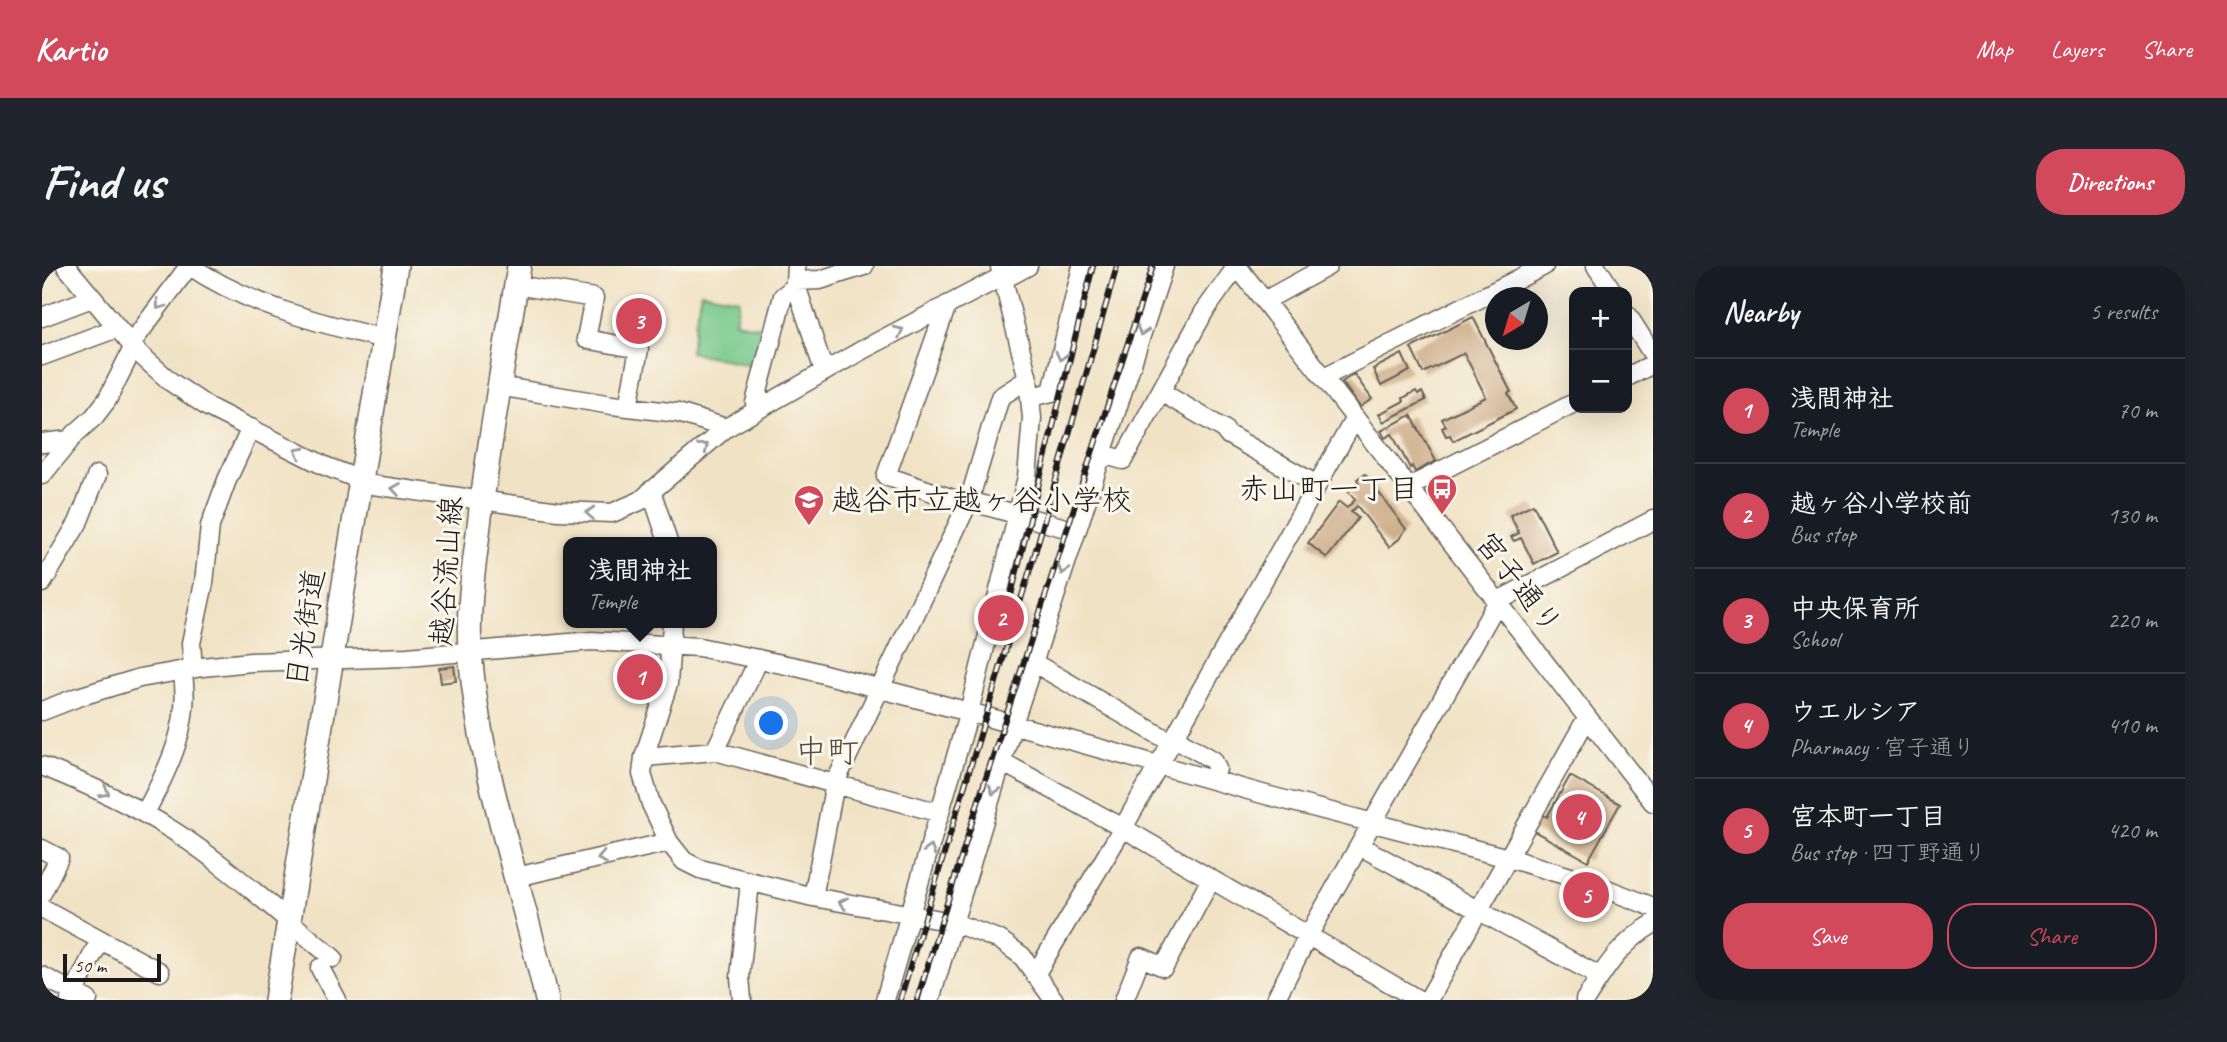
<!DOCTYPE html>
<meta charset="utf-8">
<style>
:root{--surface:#171b24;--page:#20242c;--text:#f1f3f6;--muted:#9ea1a6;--line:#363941;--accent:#d1495b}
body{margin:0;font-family:Caveat,"Klee One",sans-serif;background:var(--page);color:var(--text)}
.controls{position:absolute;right:21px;top:21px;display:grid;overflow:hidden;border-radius:14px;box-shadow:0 7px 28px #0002}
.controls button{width:63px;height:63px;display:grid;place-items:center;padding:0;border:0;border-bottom:2px solid var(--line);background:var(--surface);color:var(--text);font:35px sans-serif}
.compass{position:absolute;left:1443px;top:21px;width:63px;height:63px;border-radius:50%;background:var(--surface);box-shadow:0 7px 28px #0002;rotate:218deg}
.scale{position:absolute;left:21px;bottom:18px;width:98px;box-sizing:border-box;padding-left:7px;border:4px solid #1c1c1c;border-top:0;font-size:19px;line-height:24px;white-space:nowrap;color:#1c1c1c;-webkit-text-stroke:5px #fbf7ec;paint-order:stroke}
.you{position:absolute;left:730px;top:458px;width:24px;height:24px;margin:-18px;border:5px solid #fff;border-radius:50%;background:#1a73e8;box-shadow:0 0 0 10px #1a73e833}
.badge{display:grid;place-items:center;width:46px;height:46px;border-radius:50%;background:var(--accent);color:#fff;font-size:23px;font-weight:700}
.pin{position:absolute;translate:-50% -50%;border:4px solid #fff;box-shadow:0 2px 7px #0006}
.popup{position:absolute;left:521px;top:271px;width:154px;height:91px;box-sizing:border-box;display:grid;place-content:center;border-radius:14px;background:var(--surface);filter:drop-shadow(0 2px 5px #0005);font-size:23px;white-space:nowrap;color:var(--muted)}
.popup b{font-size:26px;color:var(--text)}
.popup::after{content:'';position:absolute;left:50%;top:100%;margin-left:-14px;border:14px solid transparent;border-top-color:var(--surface)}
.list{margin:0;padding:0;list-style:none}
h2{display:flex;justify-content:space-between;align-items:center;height:91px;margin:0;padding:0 28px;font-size:30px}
h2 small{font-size:23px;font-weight:400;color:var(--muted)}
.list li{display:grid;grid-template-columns:46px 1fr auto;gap:21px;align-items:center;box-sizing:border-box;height:105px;padding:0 28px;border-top:2px solid var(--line)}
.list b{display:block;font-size:26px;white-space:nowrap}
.list p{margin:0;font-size:23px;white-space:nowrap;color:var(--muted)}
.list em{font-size:23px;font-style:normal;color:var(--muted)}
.actions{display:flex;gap:14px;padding:21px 28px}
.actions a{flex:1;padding:16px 0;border:2px solid var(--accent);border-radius:28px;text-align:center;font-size:24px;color:var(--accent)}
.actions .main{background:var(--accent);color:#fff}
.map{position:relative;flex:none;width:1611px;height:734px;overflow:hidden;border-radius:28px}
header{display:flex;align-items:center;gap:42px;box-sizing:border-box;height:98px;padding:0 35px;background:var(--accent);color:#fff}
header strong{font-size:33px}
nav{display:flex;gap:38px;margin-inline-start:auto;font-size:24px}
.intro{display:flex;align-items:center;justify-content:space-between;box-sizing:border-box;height:168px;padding:0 42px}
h1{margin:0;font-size:49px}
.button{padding:18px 32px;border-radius:28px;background:var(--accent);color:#fff;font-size:24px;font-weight:700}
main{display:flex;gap:42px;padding:0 42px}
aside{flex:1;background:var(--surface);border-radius:28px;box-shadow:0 7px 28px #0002}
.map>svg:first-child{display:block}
.green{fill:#74c88b;stroke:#487254;stroke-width:2}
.building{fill:#ccab86}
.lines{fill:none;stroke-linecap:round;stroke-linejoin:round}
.minor-casing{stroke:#666157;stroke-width:21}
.major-casing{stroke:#666157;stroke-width:26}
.minor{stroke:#fff;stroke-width:18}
.major{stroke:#fff;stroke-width:23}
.rail-casing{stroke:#1c1c1c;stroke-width:6}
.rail{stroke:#fbf7ec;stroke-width:3.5;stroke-dasharray:10;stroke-linecap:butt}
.oneway{stroke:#999}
.labels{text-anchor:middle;stroke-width:6;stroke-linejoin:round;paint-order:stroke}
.poi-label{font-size:30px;fill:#1c1c1c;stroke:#fbf7ec;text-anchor:end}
.street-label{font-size:30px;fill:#1c1c1c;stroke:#fbf7ec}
.neighbourhood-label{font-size:32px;fill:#5a4e41;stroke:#fbf7ec}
</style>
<header>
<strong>Kartio</strong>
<nav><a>Map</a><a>Layers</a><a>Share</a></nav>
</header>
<div class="intro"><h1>Find us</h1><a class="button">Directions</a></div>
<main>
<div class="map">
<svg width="1611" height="734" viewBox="0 0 1611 734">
<rect width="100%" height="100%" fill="#fbf7ec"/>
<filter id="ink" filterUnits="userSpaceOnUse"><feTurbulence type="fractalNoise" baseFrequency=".0143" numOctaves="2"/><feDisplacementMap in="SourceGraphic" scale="14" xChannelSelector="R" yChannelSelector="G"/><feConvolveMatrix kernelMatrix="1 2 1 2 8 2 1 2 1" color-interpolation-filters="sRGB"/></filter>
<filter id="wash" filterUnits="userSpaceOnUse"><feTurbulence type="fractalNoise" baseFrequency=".00686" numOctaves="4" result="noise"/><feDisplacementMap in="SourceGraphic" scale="28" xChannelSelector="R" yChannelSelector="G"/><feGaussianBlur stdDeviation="1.57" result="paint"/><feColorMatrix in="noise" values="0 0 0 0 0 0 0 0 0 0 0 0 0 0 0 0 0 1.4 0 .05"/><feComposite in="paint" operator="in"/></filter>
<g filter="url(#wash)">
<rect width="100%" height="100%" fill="#f0e2c4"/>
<path class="green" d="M659 26 697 33 693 56 729 63 719 101 648 86Z"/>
<g id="blocks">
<path class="building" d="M1431 51 1469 126 1466 127 1474 143 1411 175 1408 169 1404 170 1400 162 1404 160 1400 153 1444 131 1422 87 1381 107 1369 82Z
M1360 88 1368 105 1339 120 1331 103Z
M1312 108 1330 133 1318 141 1300 116Z
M1374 125 1376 128 1380 126 1384 134 1341 156 1337 148 1362 135 1361 132Z
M1369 149 1394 195 1373 206 1370 200 1368 202 1350 168 1343 172 1339 165Z
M1323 208 1364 263 1357 273 1347 281 1315 240 1309 246 1316 252 1285 292 1266 277 1297 236 1305 242 1313 234 1306 225 1317 217 1315 213Z
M1491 238 1515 286 1492 298 1479 272 1472 275 1469 271 1477 267 1468 249Z
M412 400 414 415 399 417 397 402Z
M1528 510 1578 538 1546 595 1492 565 1501 549 1505 551Z"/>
</g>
</g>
<g filter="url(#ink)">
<use href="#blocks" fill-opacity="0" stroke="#666157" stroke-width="2"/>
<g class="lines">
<g class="minor-casing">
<path id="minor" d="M24 0 89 78
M148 0C206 39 276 57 343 73
M754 0 753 16 782 105
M1554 0 1571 26
M962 13 986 0
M753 15 778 14 822 0
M474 19 552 32 544 73 597 83 586 141
M1222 35 1286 0
M905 39 844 210 911 233 924 241
M1585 48 1611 89
M0 51 50 32
M91 82 129 116 166 141 283 200 331 219 517 245 570 247 598 235 684 162 822 83 961 10
M0 90 75 62
M1282 111 1502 0
M1585 111 1611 98
M456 120 570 139 636 147 684 162
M1119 126 1182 163 1185 168 1275 219
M989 131 1010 126 1040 0
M717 143 713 137 741 30 754 20
M0 177 28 174
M1060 188 1081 194 1162 46 1195 0 1611 536
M0 209 33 168 52 151 65 134 91 82 89 78 147 0
M1367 221 1532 137
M609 224 626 276
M927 235 1034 265
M0 317 36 257 55 209
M630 357 626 418 602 491 600 508 609 538 627 576 642 595 658 603 771 631 910 656 958 674 980 690 1012 734
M992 397 1129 476
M151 402 149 377 162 317 168 260 185 214 209 162
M0 445 36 431 98 412 160 401 209 396 365 391 550 375 657 381 759 402 927 446 1224 529 1466 592 1549 617 1611 641
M1131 471 1171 494 1175 503 1172 513
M673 485 717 393
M602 491 673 485 898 547
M960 496 1081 562 1377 734
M0 500C45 518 89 538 130 564 188 601 238 649 291 692
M103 547C126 504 151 455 140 404
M1318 580 1557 710
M0 583 17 592 0 627
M474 611 627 576
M771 631 793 517 927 235 958 131 986 113
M0 642 118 706
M278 702 295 734
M993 709 1081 562 1313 152
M0 710 46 734
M28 734 58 674
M700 734 698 711 708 616
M843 734 927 446 985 211 990 152 986 113 958 1
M888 734 971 458 1122 0
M1082 734 1099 691 1122 701 1169 613
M1233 734 1266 670 1456 335 1611 254
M1386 734 1545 452
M1543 734C1563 703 1578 677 1611 658"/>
</g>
<g class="major-casing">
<path id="major" d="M477 0C464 84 448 167 438 251 433 295 425 339 428 383 436 502 479 618 505 734
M234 734 354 0"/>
</g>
<use href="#minor" class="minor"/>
<use href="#major" class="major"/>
<g class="rail-casing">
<path id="rail" d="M962 357 1051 0
M858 734 993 287 1075 0
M875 734 940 524 1111 0"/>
</g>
<use href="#rail" class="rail"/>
</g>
<defs><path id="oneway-chevron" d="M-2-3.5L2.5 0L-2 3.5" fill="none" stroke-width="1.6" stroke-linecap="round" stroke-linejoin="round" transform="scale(1.75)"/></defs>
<g class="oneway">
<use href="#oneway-chevron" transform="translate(118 39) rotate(127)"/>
<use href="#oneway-chevron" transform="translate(857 65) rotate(-27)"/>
<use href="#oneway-chevron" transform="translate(1100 65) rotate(108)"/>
<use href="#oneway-chevron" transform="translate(1019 90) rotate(104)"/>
<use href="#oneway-chevron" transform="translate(662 181) rotate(-40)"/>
<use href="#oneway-chevron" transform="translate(257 186) rotate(-152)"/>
<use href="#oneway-chevron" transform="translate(354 223) rotate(-171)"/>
<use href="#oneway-chevron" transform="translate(548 247) rotate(-177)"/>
<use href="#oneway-chevron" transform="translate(1021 304) rotate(108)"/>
<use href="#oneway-chevron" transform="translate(952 524) rotate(107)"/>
<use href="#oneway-chevron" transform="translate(63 526) rotate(27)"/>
<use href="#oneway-chevron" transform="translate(888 584) rotate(-73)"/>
<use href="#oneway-chevron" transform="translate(560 592) rotate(167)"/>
<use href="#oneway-chevron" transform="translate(801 637) rotate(-169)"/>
</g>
</g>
<defs>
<g id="bus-pin" transform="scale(1.575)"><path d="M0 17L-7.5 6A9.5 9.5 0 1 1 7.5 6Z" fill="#d1495b" stroke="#fbf7ec"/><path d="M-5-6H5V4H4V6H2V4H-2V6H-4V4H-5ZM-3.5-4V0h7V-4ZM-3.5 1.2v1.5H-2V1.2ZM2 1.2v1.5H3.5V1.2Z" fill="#fff"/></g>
<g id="school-pin" transform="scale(1.575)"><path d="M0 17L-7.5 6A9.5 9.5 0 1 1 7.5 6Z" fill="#d1495b" stroke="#fbf7ec"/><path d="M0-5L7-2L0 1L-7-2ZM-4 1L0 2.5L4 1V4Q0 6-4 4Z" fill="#fff"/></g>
</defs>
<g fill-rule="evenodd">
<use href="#bus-pin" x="1400" y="223"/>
<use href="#school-pin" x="767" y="234"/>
</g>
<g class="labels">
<g class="poi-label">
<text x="1377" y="233">赤山町一丁目</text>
<text x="790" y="244" text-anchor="start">越谷市立越ヶ谷小学校</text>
</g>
<g class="street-label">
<text transform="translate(404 305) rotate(-86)" y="10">越谷流山線</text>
<text transform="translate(1477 317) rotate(52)" y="10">宮子通り</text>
<text transform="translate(263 362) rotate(-81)" y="10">日光街道</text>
</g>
<g class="neighbourhood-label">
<text x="785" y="496">中町</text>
</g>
</g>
</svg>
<div class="controls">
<button>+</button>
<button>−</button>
</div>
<svg class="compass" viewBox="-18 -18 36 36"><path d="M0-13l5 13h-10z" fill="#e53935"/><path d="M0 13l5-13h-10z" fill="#9ea1a6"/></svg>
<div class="scale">50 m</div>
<div class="you"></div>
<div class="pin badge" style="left:598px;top:411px">1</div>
<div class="popup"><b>浅間神社</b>Temple</div>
<div class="pin badge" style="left:959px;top:352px">2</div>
<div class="pin badge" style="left:597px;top:55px">3</div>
<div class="pin badge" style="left:1537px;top:551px">4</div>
<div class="pin badge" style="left:1544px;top:629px">5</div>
</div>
<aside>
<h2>Nearby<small>5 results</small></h2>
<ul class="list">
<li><span class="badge">1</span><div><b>浅間神社</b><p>Temple</p></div><em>70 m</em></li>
<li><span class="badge">2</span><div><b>越ヶ谷小学校前</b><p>Bus stop</p></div><em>130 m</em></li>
<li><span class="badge">3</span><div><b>中央保育所</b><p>School</p></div><em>220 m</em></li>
<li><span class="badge">4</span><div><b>ウエルシア</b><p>Pharmacy · 宮子通り</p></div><em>410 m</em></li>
<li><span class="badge">5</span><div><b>宮本町一丁目</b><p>Bus stop · 四丁野通り</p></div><em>420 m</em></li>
</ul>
<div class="actions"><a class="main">Save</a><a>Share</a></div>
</aside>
</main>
